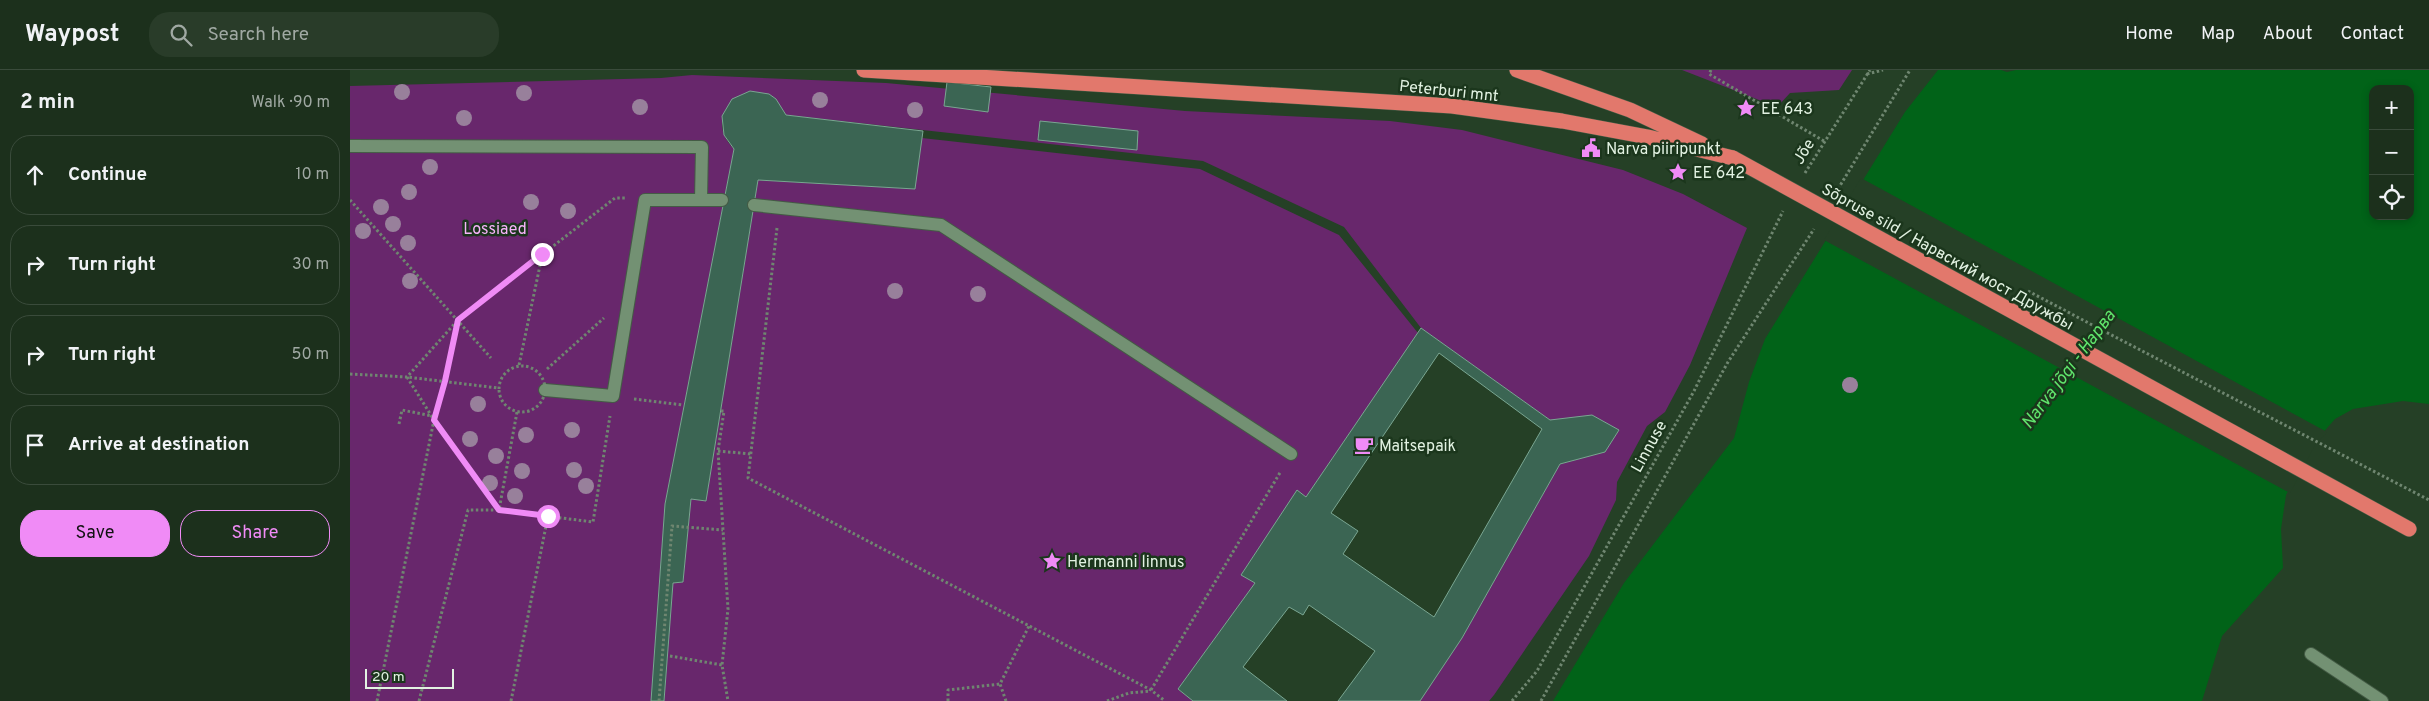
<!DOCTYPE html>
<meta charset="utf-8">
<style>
:root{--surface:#1c301c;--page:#293c29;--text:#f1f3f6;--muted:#a0a9a3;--line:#3a4b3b;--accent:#f08bf6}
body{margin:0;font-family:Overpass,sans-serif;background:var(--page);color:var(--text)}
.controls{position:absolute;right:15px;top:15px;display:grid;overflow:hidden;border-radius:10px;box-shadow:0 2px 8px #0003}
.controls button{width:45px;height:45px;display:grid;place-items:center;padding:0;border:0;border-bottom:1px solid var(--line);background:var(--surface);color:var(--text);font:25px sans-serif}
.scale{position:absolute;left:15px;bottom:12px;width:89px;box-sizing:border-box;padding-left:5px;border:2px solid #e2f2e2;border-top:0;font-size:14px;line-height:18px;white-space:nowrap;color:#e2f2e2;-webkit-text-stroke:4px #1b361c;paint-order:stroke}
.stop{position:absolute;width:15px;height:15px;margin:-11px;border:4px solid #f08bf6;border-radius:50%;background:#fff}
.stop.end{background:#f08bf6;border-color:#fff;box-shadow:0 1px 5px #0008}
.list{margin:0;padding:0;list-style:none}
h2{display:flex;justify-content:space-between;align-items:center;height:65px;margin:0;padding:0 20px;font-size:21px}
h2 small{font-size:16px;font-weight:400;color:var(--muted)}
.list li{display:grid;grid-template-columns:32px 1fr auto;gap:15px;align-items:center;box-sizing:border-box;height:80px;margin:0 10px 10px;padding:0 10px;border:1px solid var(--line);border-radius:20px}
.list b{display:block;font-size:19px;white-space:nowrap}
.list em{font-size:16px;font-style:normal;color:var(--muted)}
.actions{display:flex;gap:10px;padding:15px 20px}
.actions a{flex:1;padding:11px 0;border:1px solid var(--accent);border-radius:20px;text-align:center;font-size:18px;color:var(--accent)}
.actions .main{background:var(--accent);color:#111}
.icon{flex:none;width:28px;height:28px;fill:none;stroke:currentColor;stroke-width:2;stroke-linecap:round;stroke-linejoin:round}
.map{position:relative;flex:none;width:2079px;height:631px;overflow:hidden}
header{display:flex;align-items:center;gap:30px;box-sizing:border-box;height:70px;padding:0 25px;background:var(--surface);border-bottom:1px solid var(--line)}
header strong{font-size:24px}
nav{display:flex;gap:28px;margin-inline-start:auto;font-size:18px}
.search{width:350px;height:45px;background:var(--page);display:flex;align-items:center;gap:12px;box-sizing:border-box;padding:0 18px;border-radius:20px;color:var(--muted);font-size:19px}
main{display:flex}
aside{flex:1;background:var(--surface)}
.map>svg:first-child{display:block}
.green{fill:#68276c}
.water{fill:#016318;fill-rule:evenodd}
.pier{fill:#254026}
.building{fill:#3b6553;stroke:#7aa692;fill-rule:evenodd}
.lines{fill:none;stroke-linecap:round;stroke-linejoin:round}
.service-casing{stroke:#445b45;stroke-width:14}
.trunk-casing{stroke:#445b45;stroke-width:16}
.path{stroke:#6f8670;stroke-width:3;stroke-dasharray:2.5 2.5;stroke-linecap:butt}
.service{stroke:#739173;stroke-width:12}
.trunk{stroke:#e2786c;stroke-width:15}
.trunk-bridge-casing{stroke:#445b45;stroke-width:16;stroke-linecap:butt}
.path-bridge{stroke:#6f8670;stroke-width:3;stroke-dasharray:2.5 2.5;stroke-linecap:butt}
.trunk-bridge{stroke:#e2786c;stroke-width:15}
.tree{fill:#98809b}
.route{stroke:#f08bf6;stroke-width:6}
.labels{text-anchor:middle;stroke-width:5;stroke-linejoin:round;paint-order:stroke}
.street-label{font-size:16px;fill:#e2f2e2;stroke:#1b361c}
.poi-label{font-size:16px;fill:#e2f2e2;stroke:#1b361c;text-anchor:start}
.park-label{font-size:16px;fill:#f7b4fa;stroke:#1b361c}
.water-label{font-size:18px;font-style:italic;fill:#60e56c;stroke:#1b361c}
</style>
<header>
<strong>Waypost</strong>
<div class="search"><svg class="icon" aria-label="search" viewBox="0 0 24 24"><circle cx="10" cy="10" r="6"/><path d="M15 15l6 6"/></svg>Search here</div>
<nav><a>Home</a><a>Map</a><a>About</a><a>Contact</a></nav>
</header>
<main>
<aside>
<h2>2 min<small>Walk · 90 m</small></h2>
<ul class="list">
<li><svg class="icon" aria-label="ahead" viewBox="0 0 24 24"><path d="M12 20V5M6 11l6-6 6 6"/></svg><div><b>Continue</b></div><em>10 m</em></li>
<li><svg class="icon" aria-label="right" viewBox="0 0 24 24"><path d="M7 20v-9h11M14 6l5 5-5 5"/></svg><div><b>Turn right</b></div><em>30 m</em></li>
<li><svg class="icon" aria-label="right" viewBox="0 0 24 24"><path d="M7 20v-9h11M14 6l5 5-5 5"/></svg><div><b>Turn right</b></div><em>50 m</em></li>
<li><svg class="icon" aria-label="arrive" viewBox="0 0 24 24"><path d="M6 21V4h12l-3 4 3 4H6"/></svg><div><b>Arrive at destination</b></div></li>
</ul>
<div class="actions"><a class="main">Save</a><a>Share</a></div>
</aside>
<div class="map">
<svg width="2079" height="631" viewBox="0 0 2079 631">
<rect width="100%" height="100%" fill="#254026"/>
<path class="green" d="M1332 0H1502L1489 20 1440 23 1427 37Z
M342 5 536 13 835 41 1040 51 1112 60 1273 100 1333 124 1397 158 1340 295 1315 342 1297 356 1267 412 1266 430 1239 486 1144 625 1139 631H1070L1112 568 1210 394 1255 382 1269 360 1200 350 1071 258 994 157 853 91 436 45C411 0 345 39 384 79L315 434 301 631H0V16L311 8Z
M572 68 850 99 989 165 1068 263 956 427 947 421 891 505 905 513 828 619 843 631H314L323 513 333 512 341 429 356 431 408 110 564 119Z"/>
<path class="water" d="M1588 0H1651L1657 2 1666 0H2079V334L2053 331 2003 339 1985 349 1963 374 1936 425 1931 459 1933 498 1872 566 1852 631H1203L1274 513 1384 368 1399 312 1415 269 1555 42ZM2023 19H2060V146H2023Z"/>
<path class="pier" d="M1511 108 1977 362 1965 375 1940 423 1474 170Z"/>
<path class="building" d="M597 12 641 17 638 42 594 36Z
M400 21 419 24 426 29 436 45 573 61 565 119 408 110 356 431 341 429 333 512 323 513 314 631H301L315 434 384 79 374 65 372 46 382 29Z
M690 51 788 61 787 80 688 70Z
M1071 258 1200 350 1242 345 1269 360 1255 382 1210 394 1112 568 1070 631H988L1025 581 959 535 953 545 939 537 893 597 937 631H843L828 619 905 513 891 505 947 420 956 427ZM1089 283 1192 359 1084 547 993 484 1008 461 981 443Z"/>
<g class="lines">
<g class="service-casing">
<path id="service" d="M0 76 352 77 351 130
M404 135 591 155 941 384
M195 320 263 326 295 130H372
M1961 584 2032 631"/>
</g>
<g class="trunk-casing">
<path id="trunk" d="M514 0 1102 36 1212 51 1298 67 1383 88
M1167 0 1280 40 1352 74
M1731 279 2059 459"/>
</g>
<path class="path" d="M1361 0 1359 4 1474 71
M1517 4 1533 0
M1455 103 1520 0
M1488 119 1560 0
M0 130 141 288
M427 158 398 408 801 620 815 631
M1748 258 2079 430
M169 295 192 186
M149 319a23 23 0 1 1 46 0a23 23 0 1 1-46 0Z
M197 299 254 248
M0 304 57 307 107 251
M284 329 333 335
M371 341H374L368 381 378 539 372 595 378 631
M167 342 149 440 243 452 260 346
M49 354 52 340 82 346
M368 381 401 384
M149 440 84 350 95 311 108 250 265 128H275
M320 586 372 595
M801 620 931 401
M27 631 84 350 57 307 148 318
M69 631 118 440H148
M161 631 198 446
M309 631 322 456 373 460
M598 631V620L650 614
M656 631 650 614 679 556
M757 631 779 623 800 621
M1162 631 1187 601 1344 321 1433 141
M1191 631 1378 292 1464 159"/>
<use href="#service" class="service"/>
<use href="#trunk" class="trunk"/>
<g class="trunk-bridge-casing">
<path id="trunk-bridge" d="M1383 88 1731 279"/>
</g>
<path class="path-bridge" d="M1678 221 1748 258"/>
<use href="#trunk-bridge" class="trunk-bridge"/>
</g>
<g class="tree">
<circle cx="52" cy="22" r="8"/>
<circle cx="174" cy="23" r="8"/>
<circle cx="470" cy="30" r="8"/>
<circle cx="290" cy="37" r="8"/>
<circle cx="565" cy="40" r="8"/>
<circle cx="114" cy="48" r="8"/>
<circle cx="80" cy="97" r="8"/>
<circle cx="59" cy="122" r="8"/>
<circle cx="181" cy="132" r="8"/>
<circle cx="31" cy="137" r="8"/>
<circle cx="218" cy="141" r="8"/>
<circle cx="43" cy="154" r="8"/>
<circle cx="13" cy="161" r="8"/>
<circle cx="58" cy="173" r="8"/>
<circle cx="60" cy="211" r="8"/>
<circle cx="545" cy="221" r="8"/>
<circle cx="628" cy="224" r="8"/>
<circle cx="1500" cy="315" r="8"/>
<circle cx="128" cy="334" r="8"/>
<circle cx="222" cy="360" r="8"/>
<circle cx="176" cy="365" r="8"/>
<circle cx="120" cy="369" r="8"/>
<circle cx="146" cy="386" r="8"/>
<circle cx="224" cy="400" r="8"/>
<circle cx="172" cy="401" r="8"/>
<circle cx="140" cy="413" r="8"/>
<circle cx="236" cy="416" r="8"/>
<circle cx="165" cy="426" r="8"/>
</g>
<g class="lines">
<path class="route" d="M192 184 108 250 95 311 84 350 149 440 198 446"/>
</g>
<defs>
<g id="sight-bare" transform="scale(1.5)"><path d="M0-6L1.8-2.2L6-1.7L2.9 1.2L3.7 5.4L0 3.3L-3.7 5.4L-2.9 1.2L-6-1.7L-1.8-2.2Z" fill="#f08bf6" stroke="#1b361c" stroke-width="2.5" paint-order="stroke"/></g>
<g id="civic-bare" transform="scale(1.5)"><path d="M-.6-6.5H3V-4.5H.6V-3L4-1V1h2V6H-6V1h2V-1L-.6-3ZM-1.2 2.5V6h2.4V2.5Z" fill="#f08bf6" stroke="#1b361c" stroke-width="2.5" paint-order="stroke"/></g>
<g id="cafe-bare" transform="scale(1.5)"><path d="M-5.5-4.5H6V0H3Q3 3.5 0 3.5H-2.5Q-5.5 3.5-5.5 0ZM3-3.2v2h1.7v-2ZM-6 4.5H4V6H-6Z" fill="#f08bf6" stroke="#1b361c" stroke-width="2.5" paint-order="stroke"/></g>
</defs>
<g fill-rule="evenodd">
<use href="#sight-bare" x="1396" y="38"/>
<use href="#civic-bare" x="1241" y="78"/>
<use href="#sight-bare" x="1328" y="102"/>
<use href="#cafe-bare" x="1014" y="375"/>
<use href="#sight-bare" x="702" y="491"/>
</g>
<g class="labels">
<g class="street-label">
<text transform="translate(1099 20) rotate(6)" y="6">Peterburi mnt</text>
<text transform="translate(1453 81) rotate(-59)" y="6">Jõe</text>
<text transform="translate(1598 186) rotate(29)" y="6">Sõpruse sild / Нарвский мост Дружбы</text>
<text transform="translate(1298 376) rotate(-61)" y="6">Linnuse</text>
</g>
<g class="poi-label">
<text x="1411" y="44">EE 643</text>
<text x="1256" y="84">Narva piiripunkt</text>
<text x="1343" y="108">EE 642</text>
<text x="1029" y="381">Maitsepaik</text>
<text x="717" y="497">Hermanni linnus</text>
</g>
<g class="park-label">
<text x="145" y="164">Lossiaed</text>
</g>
<g class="water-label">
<text transform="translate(1718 299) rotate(-53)" y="6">Narva jõgi - Нарва</text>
</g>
</g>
</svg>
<div class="controls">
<button>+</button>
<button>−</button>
<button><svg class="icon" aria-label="locate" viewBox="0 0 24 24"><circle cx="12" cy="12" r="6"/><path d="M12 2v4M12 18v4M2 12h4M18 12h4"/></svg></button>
</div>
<div class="scale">20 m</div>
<div class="stop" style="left:198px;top:446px"></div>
<div class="stop end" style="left:192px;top:184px"></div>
</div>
</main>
